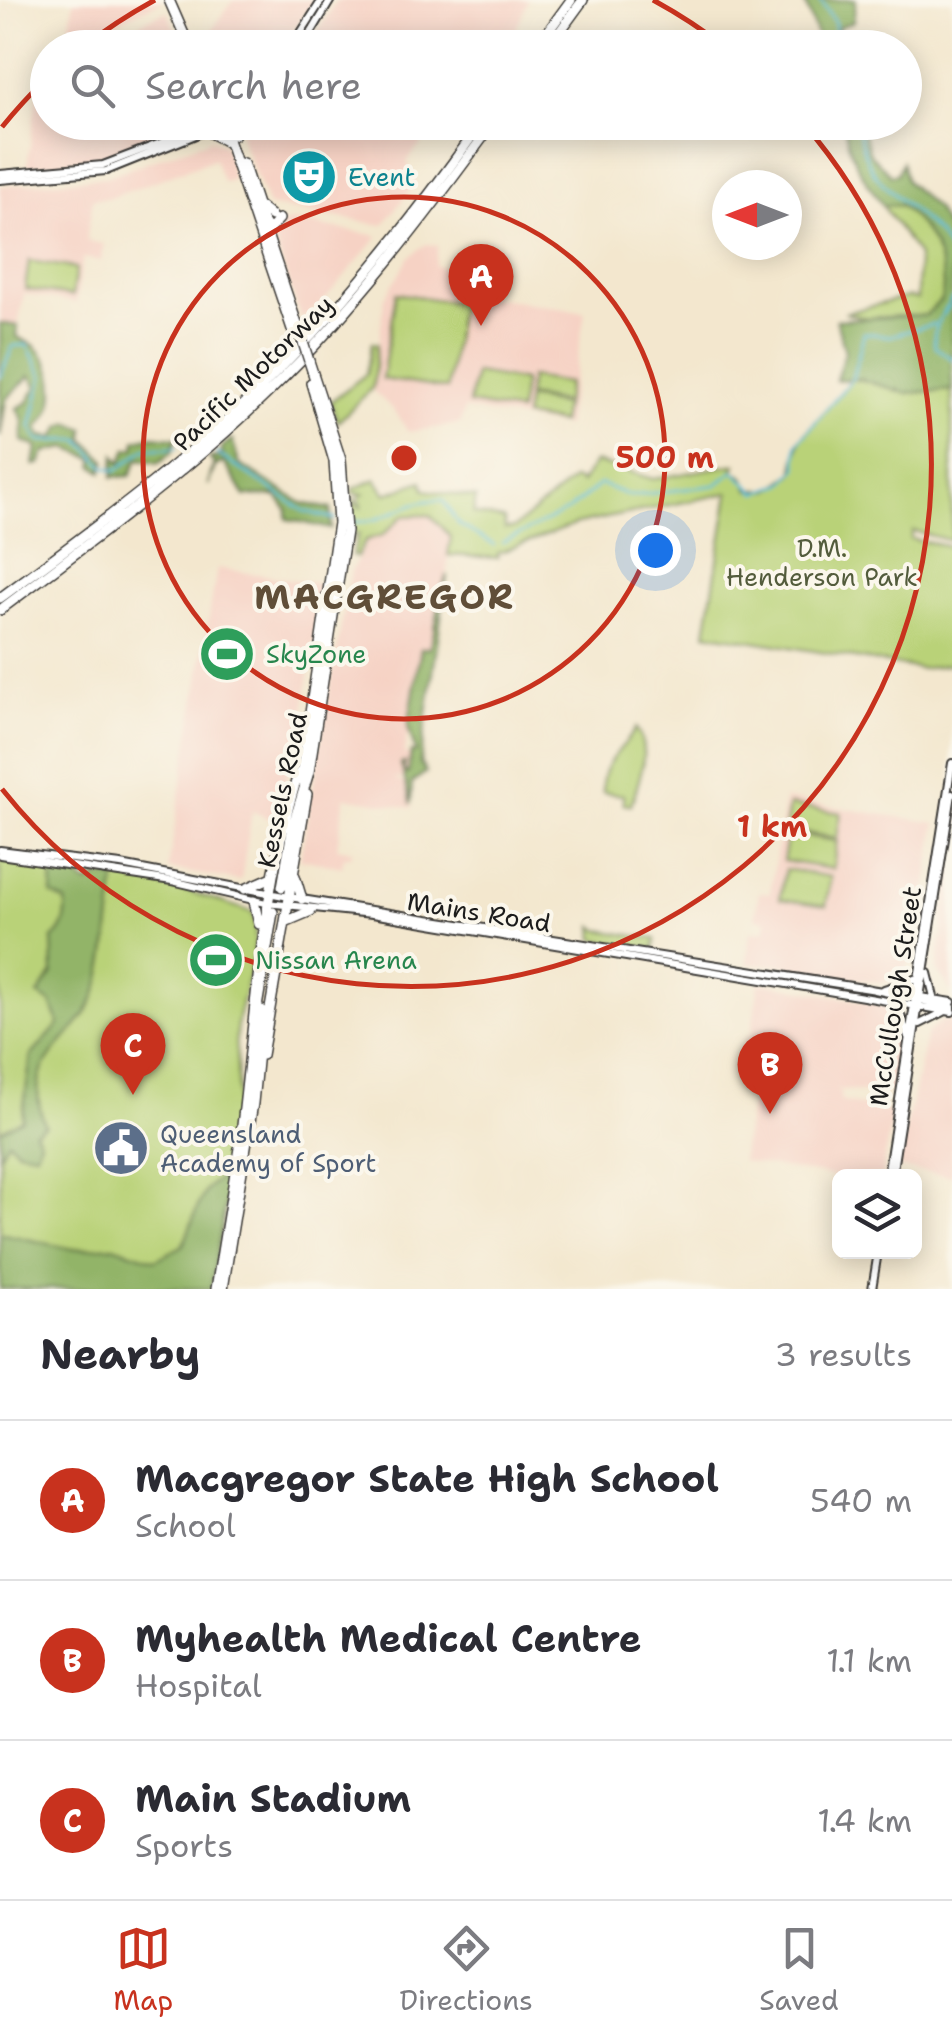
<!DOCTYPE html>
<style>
:root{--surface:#fff;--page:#f7f7f7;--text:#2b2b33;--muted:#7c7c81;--line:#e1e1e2;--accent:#c8321e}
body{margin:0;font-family:"Shantell Sans",sans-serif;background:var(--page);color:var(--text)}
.controls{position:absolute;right:30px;bottom:30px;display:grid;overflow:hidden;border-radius:15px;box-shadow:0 5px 25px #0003}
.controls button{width:90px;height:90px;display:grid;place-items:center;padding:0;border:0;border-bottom:2px solid var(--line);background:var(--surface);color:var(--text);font:50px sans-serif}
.compass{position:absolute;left:712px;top:170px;width:90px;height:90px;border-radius:50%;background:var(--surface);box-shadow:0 5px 25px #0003;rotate:270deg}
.you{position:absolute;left:655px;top:550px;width:35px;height:35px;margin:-25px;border:8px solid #fff;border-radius:50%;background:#1a73e8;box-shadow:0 0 0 15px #1a73e833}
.badge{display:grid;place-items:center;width:65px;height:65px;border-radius:50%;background:var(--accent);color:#fff;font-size:32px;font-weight:700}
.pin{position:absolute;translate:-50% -82px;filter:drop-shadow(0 2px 5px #0008)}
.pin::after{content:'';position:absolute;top:52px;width:35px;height:30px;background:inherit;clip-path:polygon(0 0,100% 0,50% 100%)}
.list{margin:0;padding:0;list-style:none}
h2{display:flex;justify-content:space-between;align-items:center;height:130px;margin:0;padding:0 40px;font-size:42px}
h2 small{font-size:32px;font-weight:400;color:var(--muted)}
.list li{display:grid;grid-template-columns:65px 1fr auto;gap:30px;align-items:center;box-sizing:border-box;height:160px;padding:0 40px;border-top:2px solid var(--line)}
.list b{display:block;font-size:38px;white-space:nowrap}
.list p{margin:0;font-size:32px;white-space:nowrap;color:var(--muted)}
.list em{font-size:32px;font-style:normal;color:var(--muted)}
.icon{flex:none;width:55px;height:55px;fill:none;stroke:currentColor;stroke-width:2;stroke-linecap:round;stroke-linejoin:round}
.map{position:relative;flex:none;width:952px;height:1289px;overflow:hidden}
.search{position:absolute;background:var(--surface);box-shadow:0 5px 25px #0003;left:30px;right:30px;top:30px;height:110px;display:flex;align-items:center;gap:25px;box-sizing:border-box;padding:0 35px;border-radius:55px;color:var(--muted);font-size:38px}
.sheet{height:610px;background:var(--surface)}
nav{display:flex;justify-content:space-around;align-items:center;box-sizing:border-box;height:140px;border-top:2px solid var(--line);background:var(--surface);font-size:28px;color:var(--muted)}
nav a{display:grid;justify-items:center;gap:5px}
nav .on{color:var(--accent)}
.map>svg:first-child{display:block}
.built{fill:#f6d2c4}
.green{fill:#b9d278;stroke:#6a774a;stroke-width:2.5}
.forest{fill:#92b468;stroke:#576842;stroke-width:2.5}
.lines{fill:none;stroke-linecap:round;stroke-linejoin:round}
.stream{stroke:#5dbfdc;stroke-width:2.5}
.highway-tunnel{stroke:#c8beaa;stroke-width:9;stroke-dasharray:9 4.5;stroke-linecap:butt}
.major-casing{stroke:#3c3a37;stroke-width:10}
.highway-casing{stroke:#3c3a37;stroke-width:12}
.major{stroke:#fff;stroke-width:6}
.highway{stroke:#fff;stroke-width:9}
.highway-bridge-casing{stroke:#3c3a37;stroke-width:12;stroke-linecap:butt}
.highway-bridge{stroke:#fff;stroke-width:9}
.ring{fill:none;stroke:#c8321e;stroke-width:5}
.labels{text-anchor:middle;stroke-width:8;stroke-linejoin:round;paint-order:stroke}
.culture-label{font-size:25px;fill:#0d838f;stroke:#fbf7ec;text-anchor:start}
.street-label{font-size:25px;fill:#1c1c1c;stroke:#fbf7ec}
.park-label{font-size:25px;fill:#535c3c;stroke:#fbf7ec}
.leisure-label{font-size:25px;fill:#27864d;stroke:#fbf7ec;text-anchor:start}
.service-label{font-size:25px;fill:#4e5e75;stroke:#fbf7ec;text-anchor:start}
.district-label{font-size:35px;font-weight:bold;letter-spacing:2.5px;fill:#604e38;stroke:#fbf7ec}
.centre{fill:#c8321e;stroke:#fbf7ec;stroke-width:5}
.ring-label{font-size:30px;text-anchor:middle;font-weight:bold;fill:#c8321e;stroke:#fbf7ec;stroke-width:8;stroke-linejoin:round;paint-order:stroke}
</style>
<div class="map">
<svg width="952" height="1289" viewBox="0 0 952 1289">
<rect width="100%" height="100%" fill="#fbf7ec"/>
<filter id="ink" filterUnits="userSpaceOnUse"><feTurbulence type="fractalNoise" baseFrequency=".01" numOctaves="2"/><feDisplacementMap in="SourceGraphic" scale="20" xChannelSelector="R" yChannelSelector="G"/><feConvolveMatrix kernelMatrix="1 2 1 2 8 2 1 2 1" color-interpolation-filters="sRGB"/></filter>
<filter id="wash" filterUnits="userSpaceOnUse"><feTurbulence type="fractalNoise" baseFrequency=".0048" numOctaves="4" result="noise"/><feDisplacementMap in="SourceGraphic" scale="40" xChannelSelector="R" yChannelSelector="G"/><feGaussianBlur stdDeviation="2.25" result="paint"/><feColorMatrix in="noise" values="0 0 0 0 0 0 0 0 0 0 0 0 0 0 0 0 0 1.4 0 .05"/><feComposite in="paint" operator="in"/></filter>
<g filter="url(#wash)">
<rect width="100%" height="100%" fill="#f3e7ce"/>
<path class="built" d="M74 0H163L77 41 70 23Z
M233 0H315L282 47H201Z
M337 0H528L509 47H308Z
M167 11 183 47H135L148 41 140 23Z
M37 94 47 96 48 122 206 123 110 159 27 167Z
M241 122 439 123 407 161 416 183 383 225 268 206 241 139Z
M211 139 225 146 233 179 223 183 214 159 110 198 93 199 86 241 104 244 101 261 83 258 76 303 24 294 18 326 0 323V186L106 177Z
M291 221 379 236 319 306 301 319 273 236 278 226Z
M426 244 438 246 435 266 453 269 451 282 469 285 468 293 585 312 566 426 464 409 460 424 408 432 395 411 373 391 384 299 409 257Z
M430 515 451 538 437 649 421 648 404 754 421 756 417 778 393 779 412 786V808L345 797 337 848 352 851 351 856H344L342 867 300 859 351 571 370 537 403 516Z
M217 568 321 584 298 758H291L280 810 272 820 252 811 241 881 168 869Z
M785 799 936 823 917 951 898 979 880 982 792 971 788 965 747 964 750 932 765 931 766 920 755 918 759 892 770 893Z
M948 851H952V993L937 969 949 881 943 879Z
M759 982 872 1003 887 1007 898 1021 895 1088 882 1094 835 1089 841 1092 840 1101 892 1112 882 1176H840L839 1193 830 1192 832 1176 741 1161 758 1056 744 1053 746 1038 751 1036Z
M952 1020V1176L897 1168 927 1033 942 1021Z"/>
<path class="green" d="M900 205C929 229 948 261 942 299L926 315 868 318 845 313 907 297 917 299 918 256 883 206Z
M29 261 76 268 72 296 25 289Z
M396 293 460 303 447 389 382 379Z
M372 343 377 344 373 387 338 422 330 402 366 374Z
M475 373 524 381 519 412 469 404Z
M530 377 568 383 565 402 527 396Z
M852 379 892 385 906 393 952 390V541L913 531 911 539 952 547V664L921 669 706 633 729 493 577 524 498 553V558L448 555 451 537 430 515 403 516 383 535 366 540 357 557 352 555 359 534 354 533 353 540 354 499 362 509 359 496 363 494 353 493V489L376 479 386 494 422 481 425 490 476 498 473 514 504 519 505 529 514 528 574 479 581 483 595 462 653 479 736 464 734 471 744 477 750 490H770L793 474 800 440Z
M527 398 564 405 561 423 524 417Z
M636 728C651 750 639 782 631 805L624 804 623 795 603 792C598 763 623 751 636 728Z
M789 805 841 813 837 838 785 830Z
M788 833 837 841 833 869 783 861Z
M0 859 82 872 80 878 87 884C119 862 215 901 253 912 265 957 232 1006 236 1050 243 1119 225 1208 213 1280L0 1243Z
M785 869 831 877 826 906 780 899Z
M594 926 599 930 656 939 654 949 595 940Z"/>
<path class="forest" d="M804 0H856L853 22 838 27 840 47H821Z
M844 123H861L870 154 891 175 897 174 902 162 906 181 935 208 952 238V390L906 393 860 379 836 380 845 351 836 320 926 315 942 299C948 261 929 229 900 205L883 206C864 178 848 157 844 123Z
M0 323 18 326 17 336C24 343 30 341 37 348 58 370 61 407 38 427L41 436 54 438 62 426 70 423 85 429 84 439 106 461 102 472 93 465 95 459 67 448 45 452 40 464 34 465 37 447 22 441 23 420 17 408 28 402 37 386 30 376 6 399 0 437Z
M153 436 176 438 172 452 159 463 138 459 130 476 113 477 115 455 121 463 127 449 135 448 136 440Z
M232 439 239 464 302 503 331 509V529L287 519V509L276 496H245L224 462 215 466 208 485 214 463 209 458 223 457 221 448Z
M447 575 420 763 426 772 412 783 411 804 401 764 405 763 403 770 408 774 411 752H416L408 727 421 648H429C439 622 437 599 447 575Z
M53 867 82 872 80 878 87 884 99 877H116C110 912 108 971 93 1001 70 1048 20 1058 45 1125L35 1131 40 1141 36 1153 18 1150 8 1141 0 1155V1131L22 1119 31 1056 59 1024 51 1003 38 995 53 973 52 939C64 931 67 916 66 902L52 895Z
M230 1176 211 1289H0V1233L73 1249 114 1246 155 1260 182 1246C195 1225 198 1178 230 1176Z"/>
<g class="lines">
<path class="stream" d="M820 0 835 23 836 48
M855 122C862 140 863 158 875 174 897 204 945 227 952 261
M952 298C943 317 931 325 935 347L952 359
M0 377 13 346 27 345 43 376 31 427 39 441 80 440 105 467 117 470 145 449 177 448
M216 453 304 511 335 519
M348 521C387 527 401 498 443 500L458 524 494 545
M502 543 569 510 600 484 630 496 716 485 734 471 757 493 784 483 797 468V444L852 379 864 333 890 336 934 324"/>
</g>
</g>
<g filter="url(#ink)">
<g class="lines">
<path class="highway-tunnel" d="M273 912 277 886"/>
<g class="major-casing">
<path id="major" d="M291 48 322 0
M302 48 331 0
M0 174 103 165 215 122
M0 180 106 171 228 122
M0 850 121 865 289 897 952 1002
M0 855 172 881 266 903 372 914 952 1012
M928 973 934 997
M866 988 952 1007
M884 989 917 978
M897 1003 908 1037
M920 1024 944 1012
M887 1176 952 763
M892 1176 952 794
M872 1289 878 1252"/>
</g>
<g class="highway-casing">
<path id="highway" d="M169 0 190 48
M536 48 571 0
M548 48 583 0
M222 122 294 335
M210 133 229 143
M234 135 237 122
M243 163 299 330
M257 205 271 216
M266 233 279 219
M0 598C86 534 173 471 251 397 338 314 412 221 482 122
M0 610C93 540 187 472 271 390 355 309 425 217 494 122
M300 781 338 523 334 461 311 383
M295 876 302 899
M282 887 293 825 309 772 346 531 341 460 309 361
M245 889 270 878
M254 901 259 924
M285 922 311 911
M256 1013 273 912
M262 1055 307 794
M239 1150C256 1019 258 903 298 774
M216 1289 239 1148
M223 1289 253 1103 262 1010"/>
</g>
<use href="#major" class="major"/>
<use href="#highway" class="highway"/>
<g class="highway-bridge-casing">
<path id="highway-bridge" d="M299 330 309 361"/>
</g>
<use href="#highway-bridge" class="highway-bridge"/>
</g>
</g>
<g class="ring">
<circle cx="404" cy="458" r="261"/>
<path d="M2 127A521 521 0 0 1 45 80M83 47A521 521 0 0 1 155 0M653 0A521 521 0 0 1 725 47M803 123A521 521 0 1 1 2 789"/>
</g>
<defs>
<g id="theatre-disc" transform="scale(2.875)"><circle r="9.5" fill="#0f9aa8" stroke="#fbf7ec"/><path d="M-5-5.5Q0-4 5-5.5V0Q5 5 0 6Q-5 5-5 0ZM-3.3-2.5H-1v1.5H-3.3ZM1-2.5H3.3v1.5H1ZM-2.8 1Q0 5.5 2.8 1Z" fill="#fff"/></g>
<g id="stadium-disc" transform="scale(2.875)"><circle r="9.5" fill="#2e9e5b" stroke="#fbf7ec"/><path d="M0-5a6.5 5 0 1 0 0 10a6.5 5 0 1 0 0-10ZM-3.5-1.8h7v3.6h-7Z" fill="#fff"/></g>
<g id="civic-disc" transform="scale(2.875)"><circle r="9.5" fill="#5c6f8a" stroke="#fbf7ec"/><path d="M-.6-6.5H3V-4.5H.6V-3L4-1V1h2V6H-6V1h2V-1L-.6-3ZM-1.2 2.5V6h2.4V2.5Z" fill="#fff"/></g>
</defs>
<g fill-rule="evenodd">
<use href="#theatre-disc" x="309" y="177"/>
<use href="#stadium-disc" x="227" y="654"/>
<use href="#stadium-disc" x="216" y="960"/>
<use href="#civic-disc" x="121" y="1148"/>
</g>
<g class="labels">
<g class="culture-label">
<text x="348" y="186">Event</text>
</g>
<g class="street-label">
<text transform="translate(253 373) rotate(-44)" y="9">Pacific Motorway</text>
<text transform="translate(282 790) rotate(-78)" y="9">Kessels Road</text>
<text transform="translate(479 912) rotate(9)" y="9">Mains Road</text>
<text transform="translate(895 996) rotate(-81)" y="9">McCullough Street</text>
</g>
<g class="park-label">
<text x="822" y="557">D.M.<tspan x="822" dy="29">Henderson Park</tspan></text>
</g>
<g class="leisure-label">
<text x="266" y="663">SkyZone</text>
<text x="255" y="969">Nissan Arena</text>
</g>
<g class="service-label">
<text x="160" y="1143">Queensland<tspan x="160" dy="29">Academy of Sport</tspan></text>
</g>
<g class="district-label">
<text x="385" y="609">MACGREGOR</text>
</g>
</g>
<circle cx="404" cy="458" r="15" class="centre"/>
<g class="ring-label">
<text x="665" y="468">500 m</text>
<text x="772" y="837">1 km</text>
</g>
</svg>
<div class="controls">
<button><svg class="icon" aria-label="layers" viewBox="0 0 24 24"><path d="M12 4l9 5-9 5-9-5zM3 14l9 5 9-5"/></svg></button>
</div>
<svg class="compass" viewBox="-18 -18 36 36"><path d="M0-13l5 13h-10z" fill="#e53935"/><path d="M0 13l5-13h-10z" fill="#7c7c81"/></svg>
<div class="you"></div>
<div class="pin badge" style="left:481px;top:326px">A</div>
<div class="pin badge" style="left:770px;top:1114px">B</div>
<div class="pin badge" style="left:133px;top:1095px">C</div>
<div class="search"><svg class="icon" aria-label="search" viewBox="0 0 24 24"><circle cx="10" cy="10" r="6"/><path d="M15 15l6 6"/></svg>Search here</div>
</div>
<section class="sheet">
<h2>Nearby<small>3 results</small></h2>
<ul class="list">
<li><span class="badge">A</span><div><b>Macgregor State High School</b><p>School</p></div><em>540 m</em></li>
<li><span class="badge">B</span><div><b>Myhealth Medical Centre</b><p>Hospital</p></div><em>1.1 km</em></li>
<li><span class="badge">C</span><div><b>Main Stadium</b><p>Sports</p></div><em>1.4 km</em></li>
</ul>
</section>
<nav>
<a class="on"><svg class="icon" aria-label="map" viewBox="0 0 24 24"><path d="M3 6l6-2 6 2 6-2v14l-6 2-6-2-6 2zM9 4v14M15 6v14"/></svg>Map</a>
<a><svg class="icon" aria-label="directions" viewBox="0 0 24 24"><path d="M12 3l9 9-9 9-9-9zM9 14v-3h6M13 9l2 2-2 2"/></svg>Directions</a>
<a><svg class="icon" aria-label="saved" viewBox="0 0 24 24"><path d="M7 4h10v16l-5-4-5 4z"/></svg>Saved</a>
</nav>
